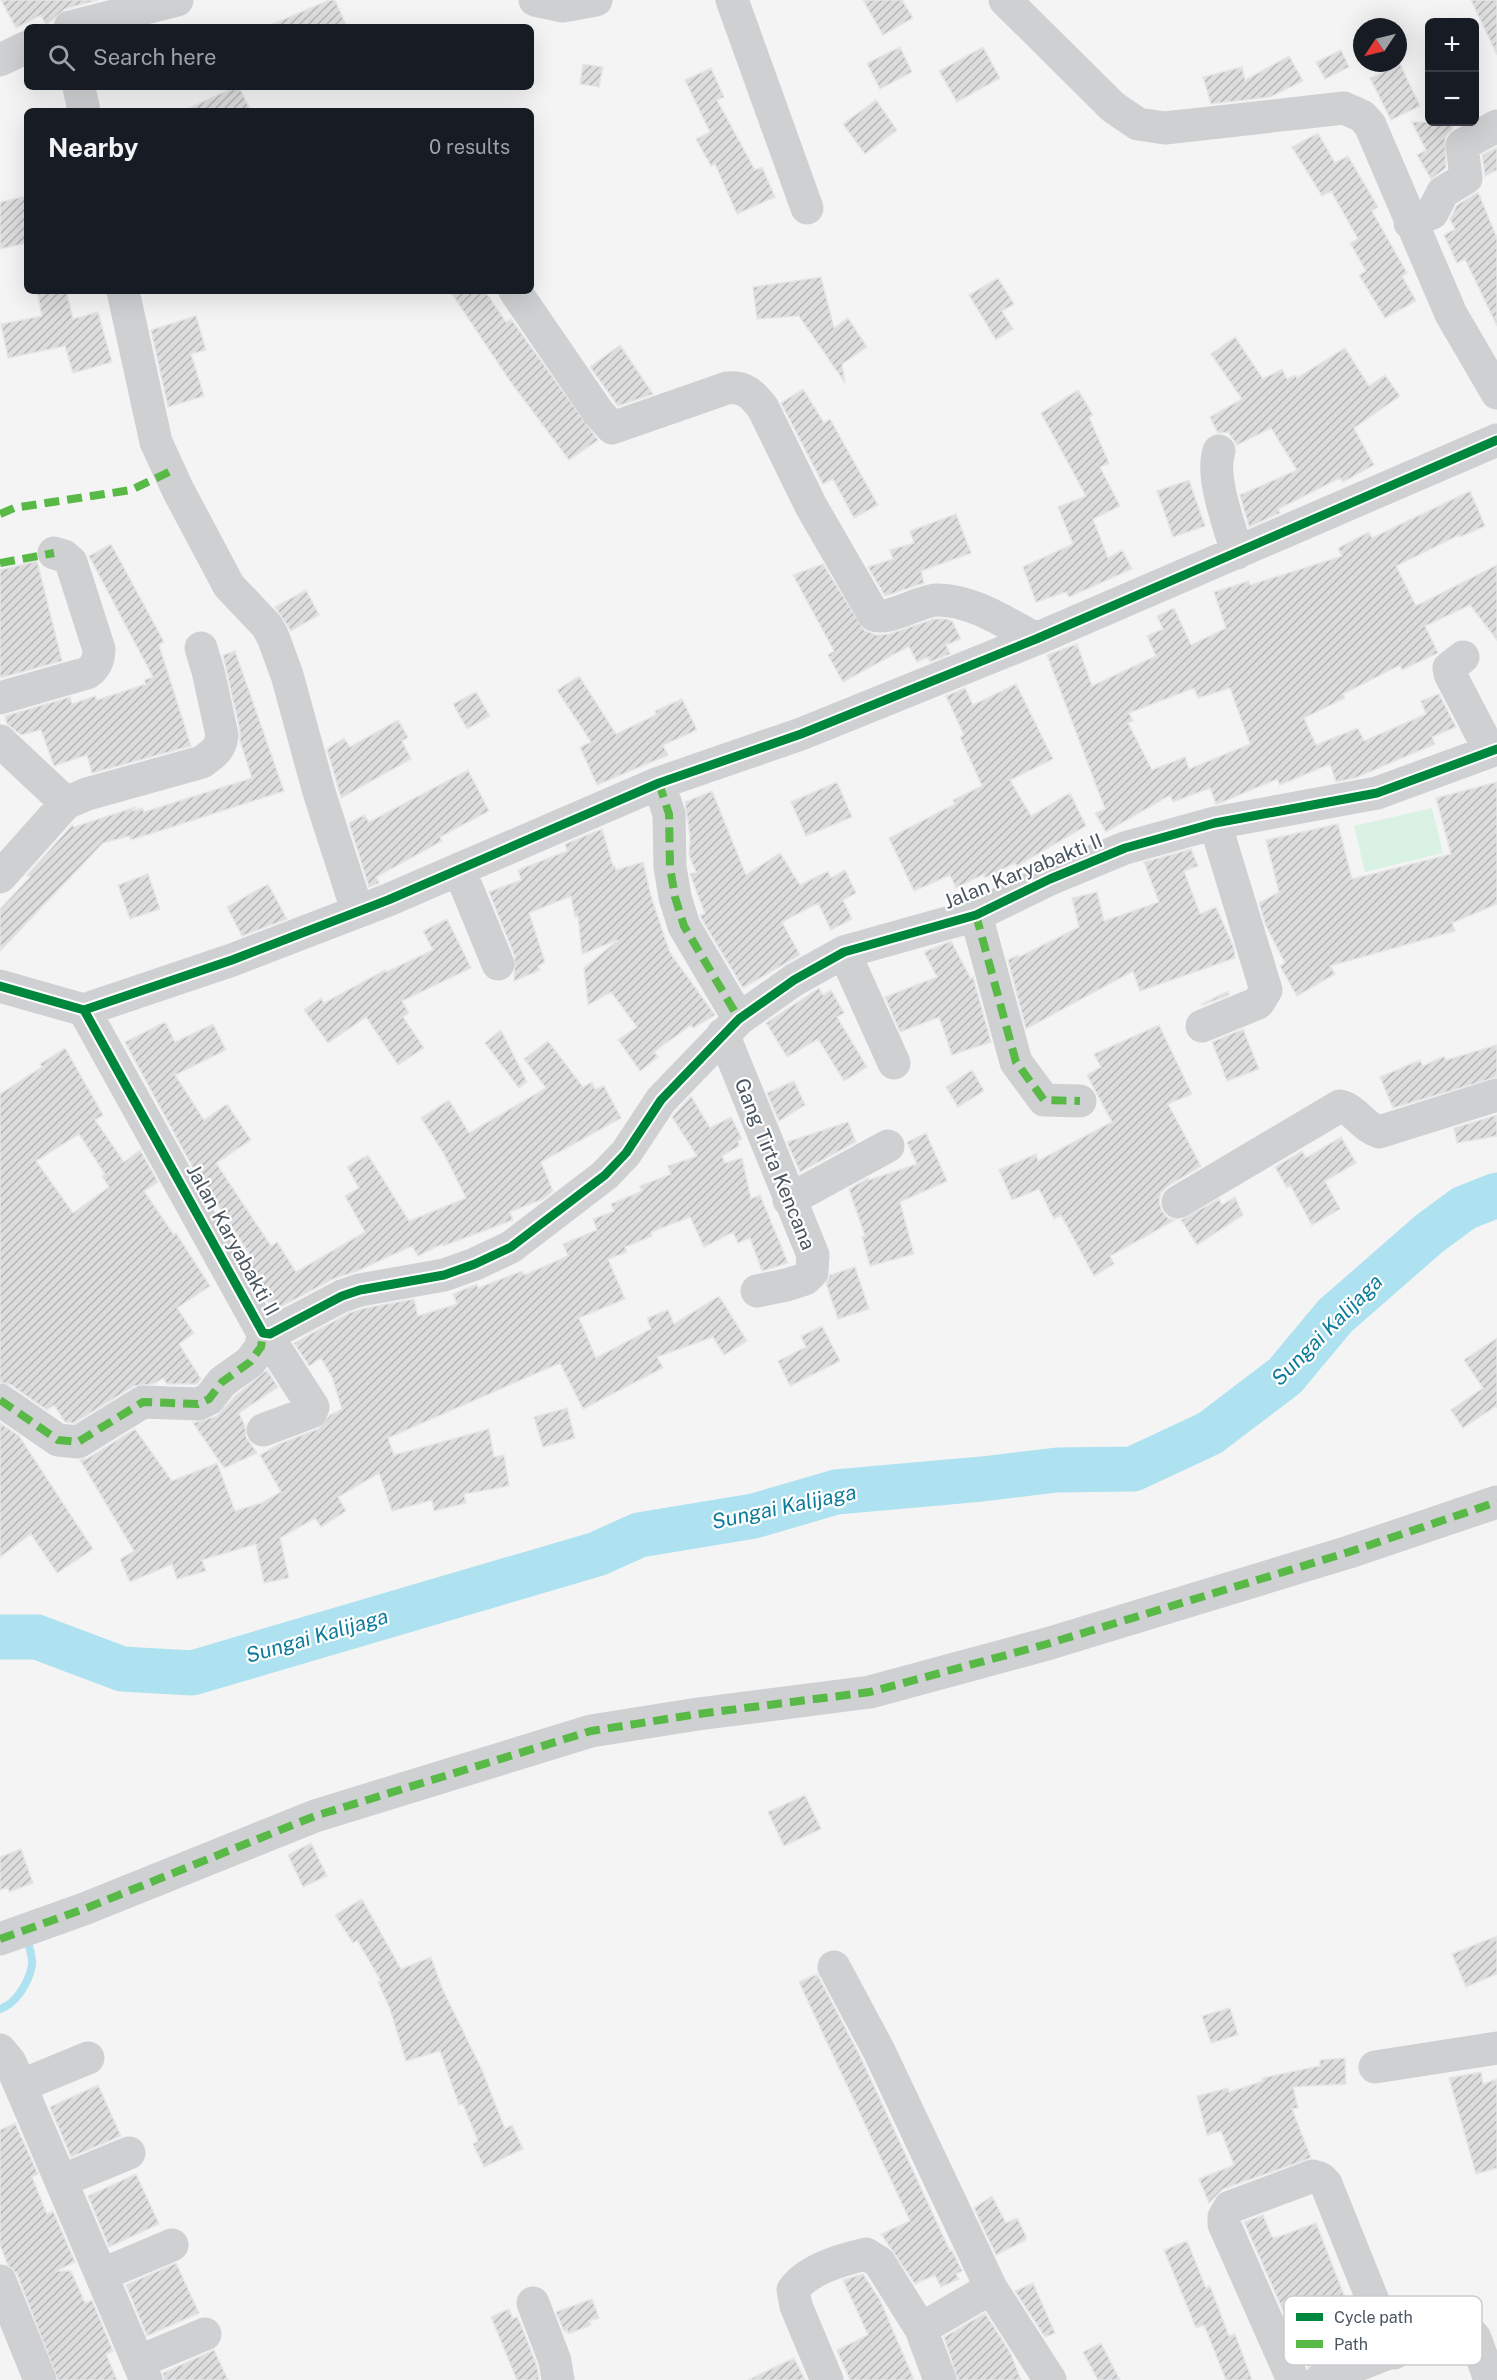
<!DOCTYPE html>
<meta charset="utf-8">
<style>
:root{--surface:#171b24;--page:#242831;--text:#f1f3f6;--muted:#9ea1a6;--line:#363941}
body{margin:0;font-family:"Public Sans",sans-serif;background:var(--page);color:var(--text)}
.controls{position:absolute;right:18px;top:18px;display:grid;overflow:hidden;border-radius:9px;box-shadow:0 6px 24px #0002}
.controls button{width:54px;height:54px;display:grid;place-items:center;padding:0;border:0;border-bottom:2px solid var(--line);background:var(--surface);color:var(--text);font:30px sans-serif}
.compass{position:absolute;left:1353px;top:18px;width:54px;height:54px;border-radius:50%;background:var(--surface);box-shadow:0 6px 24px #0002;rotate:235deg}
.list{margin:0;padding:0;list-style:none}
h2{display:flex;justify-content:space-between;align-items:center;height:78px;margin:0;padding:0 24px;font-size:26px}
h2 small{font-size:20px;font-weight:400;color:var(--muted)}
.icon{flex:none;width:33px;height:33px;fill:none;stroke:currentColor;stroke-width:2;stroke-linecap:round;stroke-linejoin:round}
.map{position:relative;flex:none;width:1497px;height:2380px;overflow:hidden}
.search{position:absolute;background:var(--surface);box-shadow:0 6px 24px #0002;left:24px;top:24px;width:510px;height:66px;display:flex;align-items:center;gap:15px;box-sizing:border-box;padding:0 21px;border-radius:9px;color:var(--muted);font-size:22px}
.panel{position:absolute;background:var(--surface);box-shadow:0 6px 24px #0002;left:24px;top:108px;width:510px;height:186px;border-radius:9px}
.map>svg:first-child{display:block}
.green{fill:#d9f2e3}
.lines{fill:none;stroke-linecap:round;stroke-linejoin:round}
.stream{stroke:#aee2f0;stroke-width:8}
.river{stroke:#aee2f0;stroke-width:45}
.building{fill:url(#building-hatch);stroke:#e5e6e7;stroke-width:1.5;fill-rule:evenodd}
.minor{stroke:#ced0d2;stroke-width:33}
.quiet{stroke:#58b947;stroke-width:8;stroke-dasharray:15 8;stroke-linecap:butt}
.cycleway-casing{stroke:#fff;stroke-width:13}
.cycleway{stroke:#00873e;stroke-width:9}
.labels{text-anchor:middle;stroke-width:4.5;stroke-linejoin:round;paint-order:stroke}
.street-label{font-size:20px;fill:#4a5661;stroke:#fff}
.water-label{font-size:21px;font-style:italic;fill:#0c7c9b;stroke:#fff}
.key{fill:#fff;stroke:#c9ccd0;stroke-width:1.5}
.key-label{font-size:16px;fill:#4a5661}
</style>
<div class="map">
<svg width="1497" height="2380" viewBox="0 0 1497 2380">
<defs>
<pattern id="building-hatch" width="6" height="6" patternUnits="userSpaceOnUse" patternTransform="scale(1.5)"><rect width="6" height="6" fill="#ddddde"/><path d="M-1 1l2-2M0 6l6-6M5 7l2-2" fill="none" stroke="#b5b6b7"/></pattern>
</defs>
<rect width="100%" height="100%" fill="#f4f4f4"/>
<path class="green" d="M1432 808 1443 853 1365 872 1354 826Z"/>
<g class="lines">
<path class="stream" d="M0 2009C16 2004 29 1982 32 1965 33 1958 29 1948 28 1941"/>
<path class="river" d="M0 1637H37L122 1669 192 1673 597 1554 639 1535 754 1516 836 1492 982 1479 1057 1470 1133 1469 1210 1433 1285 1376 1335 1316 1430 1233 1464 1208 1497 1195"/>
</g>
<path class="building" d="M1 0H98L65 9 46 25 41 15 16 28Z
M329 0H335L347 27H266Z
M863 0H902L913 18 883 35Z
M1471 0H1497V55Z
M900 47 912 72 880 89 867 63Z
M983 47 1000 78 957 102 939 71Z
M1341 50 1349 67 1325 79 1316 62Z
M1289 56 1303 81 1270 97 1211 104 1203 77 1242 67 1245 80Z
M583 64 603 67 599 87 580 84Z
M1400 64 1420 106 1391 120 1370 78Z
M711 68 724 97 717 100 755 170 762 167 775 197 737 214 715 164 711 166 696 139 710 132 685 80Z
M235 87H239L251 111H183Z
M876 100 897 130 865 154 843 124Z
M1412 122H1450L1453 128 1445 137 1446 168 1431 179 1417 155 1426 150Z
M1318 133 1335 163 1348 156 1378 207 1372 211 1407 273 1402 276 1416 301 1385 318 1359 275 1366 271 1350 243 1358 239 1331 191 1322 196 1292 147Z
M1497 147V170L1485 176 1482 155Z
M1478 192 1497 238V326L1465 259 1457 263 1444 235 1455 229 1450 219 1457 205Z
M27 196V243L0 249V202Z
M821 277 834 328 848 318 867 347 842 364 845 383 799 316 757 319 753 287Z
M998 278 1014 304 1002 311 1013 329 996 340 969 295Z
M37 291H66L73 319 98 312 112 362 73 373 65 346 8 358 1 324 42 316Z
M450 291H485L506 322 511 319 598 440 569 460 510 381Z
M196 316 206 350 191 354 204 396 168 407 151 330Z
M1235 337 1263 379 1282 369 1287 379 1296 375 1297 378 1345 348 1369 386 1385 375 1400 396 1354 428 1374 465 1343 482 1340 478 1278 509 1280 513 1249 527 1240 495 1297 470 1271 428 1237 445 1228 432 1218 433 1210 417 1242 399 1211 354Z
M620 345 653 394 618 406 590 367Z
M803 389 824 423 830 419 878 505 854 518 833 479 823 484 781 403Z
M1078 390 1093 415 1089 417 1109 463 1100 467 1120 506 1093 519 1108 558 1122 550 1132 569 1069 597 1066 592 1036 602 1023 567 1073 544 1058 507 1086 496 1041 413Z
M1189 480 1205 526 1173 537 1157 491Z
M1470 491 1485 526 1460 537 1459 535 1396 566 1416 606 1497 565V640L1470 605 1425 626 1438 653 1402 670 1400 665 1343 694 1345 698 1304 718 1316 745 1358 728 1364 741 1426 714 1421 701 1439 694 1456 727 1432 737 1435 744 1355 778 1336 782 1330 764 1280 785 1277 779 1220 803 1216 804 1210 788 1173 802 1170 795 1106 832 1095 813 1105 809 1047 655 1077 644 1092 686 1156 656 1147 636 1163 629 1157 616 1174 608 1191 645 1226 628 1214 592 1249 581 1250 585 1342 556 1338 548 1369 532 1372 538ZM1194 688 1198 698 1230 688 1250 744 1189 769 1185 757 1152 770 1128 723 1133 721 1129 713Z
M956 514 971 553 921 571 924 583 885 596 868 567 893 559 890 550 914 543 910 531Z
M111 544 164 642 159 645 191 746 92 773 87 755 54 766 41 730 21 735 7 724 5 716 70 697 72 704 95 696 97 700 146 684 144 680 153 677 89 556Z
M37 561 62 661 0 678V570Z
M823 564 864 630 876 635 889 634 934 619H947L952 621 961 639 946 645 950 654 930 662 928 657 917 662 909 646 843 682 828 655 834 651 793 575Z
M306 590 319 615 291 631 275 607Z
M235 651 284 791 131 840 129 836 103 843 0 951V909L30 877 27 875 72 825 74 827 136 807 132 811 142 808 144 812 252 778 240 741V731L223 655Z
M579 676 616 734 656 715 655 711 682 699 697 730 663 745 668 755 597 785 580 747 591 742 557 690Z
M1016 684 1053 759 1010 780 1031 816 1070 793 1086 826 1017 866 1015 863 985 878 984 874 956 888 950 875 914 891 889 838 955 804 953 800 982 786 960 737 964 735 946 696 965 688 973 705Z
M476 692 490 716 467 729 453 704Z
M398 720 408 737 402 741 411 759 341 798 327 749 344 738 350 747Z
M468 770 489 811 440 837 442 841 376 877 379 883 369 887 349 823 364 815 369 822Z
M837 782 852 817 806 836 791 802Z
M1497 782V904L1452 923 1455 931 1330 966 1335 974 1297 996 1280 966 1285 963 1266 926 1259 903 1279 892 1266 840 1338 824 1352 879 1451 854 1436 798Z
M712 791 746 875 780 853 800 885 828 871 831 878 845 870 856 893 843 900 852 919 831 930 818 903 782 922 800 955 743 988 701 918 700 915 705 914 690 874 696 872 689 855 690 837 685 802Z
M602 829 613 866H615L616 870 643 862 651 896 670 953 715 1015 693 1028 691 1025 654 1052 658 1057 640 1071 618 1040 637 1027 611 992 588 1005 584 968 618 940 582 954 578 916 575 917 571 896 529 913 545 962 538 966 540 970 514 981 515 957 489 892 521 880 518 870 567 851 565 844Z
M1191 849 1198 866 1184 871 1200 914 1216 907 1234 948 1235 958 1140 991 1133 971 1026 1029 1008 960 1018 955 1019 957 1079 927 1072 898 1097 892 1104 921 1159 902 1144 862Z
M148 874 160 909 130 919 118 885Z
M268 884 287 919 242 936 227 907Z
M447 919 471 968 402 1001 409 1013 403 1017 424 1048 398 1065 366 1017 328 1043 304 1010 321 998 324 1003 385 970 386 972 433 950 423 931Z
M951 941 971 979 973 977 991 1042 952 1055 939 1017 900 1032 885 997 937 977 924 952Z
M819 988 823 995 831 990 844 1013 837 1017 867 1067 844 1081 818 1039 787 1057 766 1023Z
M1228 991 1229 995 1203 1005 1202 1004Z
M165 1022 175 1042 213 1024 226 1050 175 1075 204 1120 227 1104 251 1140 216 1163 271 1246 277 1242 296 1272 365 1232 345 1196 359 1188 347 1167 368 1155 409 1221 466 1198 444 1154 421 1118 449 1100 469 1133 546 1088 524 1059 548 1041 583 1087 592 1082 595 1089 604 1086 621 1118 541 1162 553 1191 543 1199 510 1212 513 1220 443 1246 442 1244 418 1256 412 1246 357 1271 333 1279 273 1311 246 1263 252 1258 218 1205 215 1207 213 1205 125 1042Z
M1159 1025 1192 1094 1168 1104 1201 1166 1168 1186 1161 1193 1159 1202 1162 1211 1168 1218 1175 1220 1110 1256 1114 1264 1094 1276 1061 1215 1054 1219 1039 1189 1012 1200 999 1170 1036 1154 1038 1161 1112 1122 1087 1075 1101 1067 1094 1054Z
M1243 1029 1259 1069 1227 1081 1212 1042Z
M501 1030 527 1082 519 1088 485 1043Z
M1497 1045V1077L1393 1108 1380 1077 1420 1060 1423 1066 1444 1056 1446 1060Z
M65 1048 103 1115 95 1120 124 1162 140 1150 158 1182 144 1191 174 1235 176 1233 210 1286 177 1308 194 1333 179 1344 201 1379 197 1384H167L163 1378 154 1384 134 1386 74 1423 65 1422 54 1405 47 1410 11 1385 0 1382V1094L42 1067 40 1064ZM79 1134 105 1174 102 1176 109 1187 73 1213 36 1161Z
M972 1070 984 1091 958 1107 946 1087Z
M794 1081 805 1105 779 1121 767 1093Z
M691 1096 710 1128 731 1117 742 1139 738 1141 739 1146 722 1156 725 1163 742 1158 751 1199 760 1195 788 1263 762 1271 750 1238 738 1243 733 1232 704 1247 690 1217 651 1232 652 1236 625 1247 627 1252 608 1259 625 1299 579 1318 596 1358 651 1329 647 1318 668 1310 674 1324 719 1296 747 1341 724 1355 713 1337 657 1357 663 1368 583 1409 560 1363 388 1438 394 1455 489 1429 494 1457 504 1455 509 1486 464 1494 466 1503 434 1511 432 1500 392 1511 379 1473 338 1497 346 1511 321 1527 315 1518 280 1538 289 1578 264 1583 256 1544 202 1560 206 1571 177 1579 172 1564 130 1582 120 1559 134 1551 80 1460 88 1458 135 1429 172 1481 217 1463 235 1511 261 1503 281 1492 260 1455 279 1444 318 1429 330 1415 342 1409 332 1377 321 1358 309 1366 294 1343 349 1313 365 1308 414 1299 418 1316 457 1304 453 1294 477 1284 478 1288 522 1271 524 1275 568 1256 563 1244 597 1230 593 1219 614 1211 611 1204 642 1191 640 1186 671 1174 668 1166 697 1156 672 1117Z
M1497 1115V1136L1457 1143 1454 1128Z
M848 1122 856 1142 800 1172 787 1142Z
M926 1133 947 1181 900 1202 914 1254 870 1266 862 1237 865 1236 849 1189 868 1178 869 1180 917 1164 907 1142Z
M1341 1137 1356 1163 1325 1181 1340 1209 1312 1225 1290 1185 1287 1188 1275 1167 1302 1151 1306 1158Z
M1235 1197 1243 1215 1197 1245 1181 1220 1219 1199 1222 1205Z
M855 1267 869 1309 838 1319 826 1283 830 1275Z
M822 1326 840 1361 790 1386 778 1361 806 1347 801 1336Z
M1497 1338V1408L1496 1406 1463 1428 1451 1410 1483 1388 1464 1360Z
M267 1370 278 1387 239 1413 245 1426 246 1437 257 1453 224 1468 193 1423 217 1416 235 1396Z
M567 1408 575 1438 543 1447 534 1417Z
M0 1423 19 1436 93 1549 57 1573 31 1534 0 1557Z
M805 1795 821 1829 784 1846 768 1812Z
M311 1843 327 1876 303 1887 288 1855Z
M21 1849 33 1883 9 1892 8 1887 0 1890V1857Z
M362 1899 401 1969 431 1957 442 1988 482 2070 505 2129 512 2125 523 2149 484 2167 473 2144 478 2141 463 2104 459 2105 440 2051 406 2061 390 2009 378 1982 381 1981 357 1940 353 1943 335 1915Z
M1497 1936V1974L1466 1987 1452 1954Z
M817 1974 860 2056 950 2251 952 2250 962 2271 956 2274 959 2279 941 2287 935 2275 915 2284 881 2234 910 2221 799 1982Z
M1230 2008 1238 2035 1211 2043 1202 2016Z
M1345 2058 1346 2084 1293 2087 1298 2108 1292 2109 1311 2158 1223 2189 1209 2203 1199 2179 1234 2165 1221 2131 1207 2135 1197 2096 1228 2088 1229 2092 1263 2081 1262 2078 1320 2066V2060Z
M1481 2072 1483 2084 1497 2079V2168L1476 2174 1449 2078Z
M98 2085 121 2136 71 2157 50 2107Z
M15 2123 38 2174 32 2177 47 2214 53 2211 75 2262 56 2271H71L85 2303 92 2300 113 2351 106 2354 117 2380H58L17 2274 8 2265 0 2245V2130Z
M136 2174 159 2224 109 2247 88 2196Z
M992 2196 1006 2223 1017 2218 1026 2236V2240L996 2255 974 2208Z
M1263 2215 1272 2237 1275 2238 1316 2223 1354 2321 1358 2320 1367 2341 1308 2367 1244 2222Z
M1187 2241 1206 2288 1210 2286 1229 2336 1235 2334 1252 2380H1226L1204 2325 1196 2328 1164 2250Z
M176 2263 199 2313 147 2336 126 2285Z
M863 2274 880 2300 914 2380H850L837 2350 868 2335 843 2280Z
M1033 2283 1055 2333 1045 2337 1015 2291Z
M592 2299 599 2318 589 2321 591 2325 568 2334 567 2330 564 2331 556 2312Z
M509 2309 513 2319 517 2317 521 2325 537 2366 539 2380H517L491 2317Z
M985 2313 1010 2352 1021 2380H958L944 2337Z
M1101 2343 1111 2363 1120 2380H1098L1083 2352Z
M214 2350 228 2380H164L163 2373Z
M794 2358 805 2380H748Z"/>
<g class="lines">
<path class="minor" d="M535 0 563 6 596 0
M732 0 807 208
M1005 0 1113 107 1138 124 1165 128 1344 108 1362 116 1370 125 1451 314 1497 393
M70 27 177 0
M0 60 27 47
M79 87 84 111
M1410 223 1432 213 1443 192 1466 178 1462 145 1497 126
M123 291 156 442 178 490 229 586 267 626 273 637 287 675 319 792 357 910
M515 291 598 412 612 428 727 388C745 386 752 394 763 408L811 506 874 615C887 621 920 601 936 600 971 599 1006 623 1036 639
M1219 451C1210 477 1230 527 1237 553
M1463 657 1449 668 1450 674 1490 751
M0 698 87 673C96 667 99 660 99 649L71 562 64 556 54 553
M0 741 66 803
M659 783 669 814 670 867 675 897 684 926 739 1019
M459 869 498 964
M0 877 66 803 87 794 202 762C213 754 221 749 222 735L208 671 201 648
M976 915 1016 1062 1044 1100 1080 1101
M844 952 894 1063
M0 986 84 1010 232 960 388 900 659 783 801 734 1036 639 1497 440
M84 1010 263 1333 270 1334 342 1296 360 1290 444 1275 475 1264 511 1247 605 1175 626 1153 661 1100 739 1019 794 980 844 952 976 915 1050 879 1125 848 1215 823 1377 793 1497 749
M1202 1026 1258 1003 1266 990 1215 823
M723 1034 813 1255 812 1272 805 1279 786 1285 757 1291
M789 1200 888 1146
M1178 1202 1340 1106C1356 1110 1363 1127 1379 1132L1497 1095
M0 1400 58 1440 78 1442 143 1402 198 1404 209 1399 222 1382 250 1362 261 1347 263 1333
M263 1430 311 1412 313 1407 266 1334
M0 1939 84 1909 315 1816 591 1731 698 1714 870 1692 1047 1644 1349 1552 1497 1502
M834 1967 879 2051 991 2288 921 2329 940 2380
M0 2050 10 2062 146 2380
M1375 2067 1497 2048
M20 2086 88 2058
M61 2181 129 2153
M101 2275 172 2245
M0 2281 40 2380
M991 2288 1050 2380
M533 2303 555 2361 558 2380
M138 2362 205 2334
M827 2380 796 2306 793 2290C808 2269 841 2260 866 2254L879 2262 921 2329
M1293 2380 1224 2224V2217L1230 2207 1313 2176 1320 2178 1326 2184 1394 2353
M1320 2380 1452 2328 1467 2329 1475 2338 1490 2380"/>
<path class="quiet" d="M0 514 14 508 131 490 169 472
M0 563 54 553
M659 783 669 814 670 867 675 897 684 926 739 1019
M976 915 1016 1062 1044 1100 1080 1101
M0 1400 58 1440 78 1442 143 1402 198 1404 209 1399 222 1382 250 1362 261 1347 263 1333
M0 1939 84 1909 315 1816 591 1731 698 1714 870 1692 1047 1644 1349 1552 1497 1502"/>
<g class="cycleway-casing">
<path id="cycleway" d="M0 986 84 1010 232 960 388 900 659 783 801 734 1036 639 1497 440
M84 1010 263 1333 270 1334 342 1296 360 1290 444 1275 475 1264 511 1247 605 1175 626 1153 661 1100 739 1019 794 980 844 952 976 915 1050 879 1125 848 1215 823 1377 793 1497 749"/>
</g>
<use href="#cycleway" class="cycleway"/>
</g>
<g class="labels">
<g class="street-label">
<text transform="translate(1023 871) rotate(-22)" y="7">Jalan Karyabakti II</text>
<text transform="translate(775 1164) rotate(68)" y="7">Gang Tirta Kencana</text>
<text transform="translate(233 1240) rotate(61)" y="7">Jalan Karyabakti II</text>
</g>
<g class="water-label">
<text transform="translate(1327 1330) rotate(-45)" y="7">Sungai Kalijaga</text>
<text transform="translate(784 1507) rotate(-12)" y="7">Sungai Kalijaga</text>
<text transform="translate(317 1636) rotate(-16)" y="7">Sungai Kalijaga</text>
</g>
</g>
<rect x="1284" y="2296" width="198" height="69" rx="9" class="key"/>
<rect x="1296" y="2313" width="27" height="8" fill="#00873e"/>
<rect x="1296" y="2340" width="27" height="8" fill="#58b947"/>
<g class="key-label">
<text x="1334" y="2323">Cycle path</text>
<text x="1334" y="2350">Path</text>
</g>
</svg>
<div class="controls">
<button>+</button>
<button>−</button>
</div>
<svg class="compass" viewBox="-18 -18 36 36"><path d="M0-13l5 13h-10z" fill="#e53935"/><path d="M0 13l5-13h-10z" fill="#9ea1a6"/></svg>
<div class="search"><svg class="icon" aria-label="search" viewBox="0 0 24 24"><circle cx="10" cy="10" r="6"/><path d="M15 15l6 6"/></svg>Search here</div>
<section class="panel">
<h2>Nearby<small>0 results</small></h2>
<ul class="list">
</ul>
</section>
</div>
